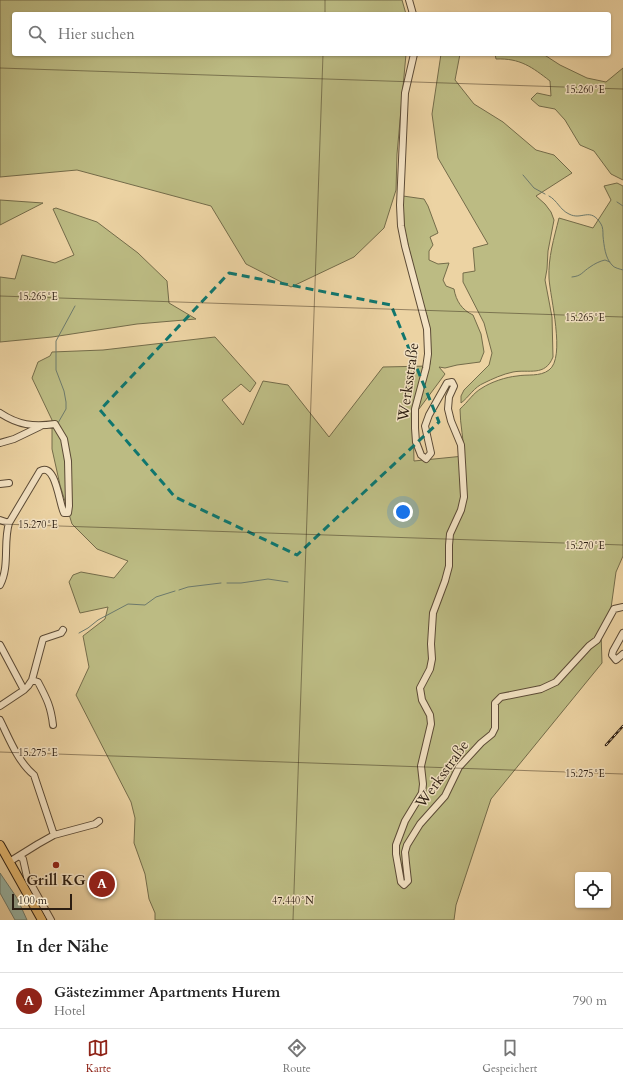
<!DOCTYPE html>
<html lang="de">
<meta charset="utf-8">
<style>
:root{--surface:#fff;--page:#f2f2f2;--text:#222;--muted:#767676;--line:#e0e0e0;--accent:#8f2418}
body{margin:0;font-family:Cardo,serif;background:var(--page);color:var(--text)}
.controls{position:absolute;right:12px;bottom:12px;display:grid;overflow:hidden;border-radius:4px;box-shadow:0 1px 3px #0004}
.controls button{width:36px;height:36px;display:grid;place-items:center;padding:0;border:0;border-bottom:1px solid var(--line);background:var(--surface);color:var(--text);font:20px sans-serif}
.scale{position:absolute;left:12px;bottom:10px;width:60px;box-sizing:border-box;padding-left:4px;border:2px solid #2c1e12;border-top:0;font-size:11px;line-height:14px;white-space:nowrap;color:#2c1e12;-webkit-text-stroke:3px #f3e2c3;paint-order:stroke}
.you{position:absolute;left:403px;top:512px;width:14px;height:14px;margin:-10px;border:3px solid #fff;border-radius:50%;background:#1a73e8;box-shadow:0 0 0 6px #1a73e833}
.badge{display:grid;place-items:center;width:26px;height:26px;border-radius:50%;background:var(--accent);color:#fff;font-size:13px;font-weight:700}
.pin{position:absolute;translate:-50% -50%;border:2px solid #fff;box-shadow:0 1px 4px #0006}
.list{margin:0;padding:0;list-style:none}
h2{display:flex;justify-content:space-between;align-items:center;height:52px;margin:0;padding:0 16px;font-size:17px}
h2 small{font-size:13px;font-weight:400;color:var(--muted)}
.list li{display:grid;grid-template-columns:26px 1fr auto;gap:12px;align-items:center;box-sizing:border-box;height:56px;padding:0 16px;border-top:1px solid var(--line)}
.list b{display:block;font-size:15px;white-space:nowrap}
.list p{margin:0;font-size:13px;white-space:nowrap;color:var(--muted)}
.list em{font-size:13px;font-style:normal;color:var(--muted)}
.icon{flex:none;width:22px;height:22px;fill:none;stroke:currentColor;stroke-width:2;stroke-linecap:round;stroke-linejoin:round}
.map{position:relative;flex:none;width:623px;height:920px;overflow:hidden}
.search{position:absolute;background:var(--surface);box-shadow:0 1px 3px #0004;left:12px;right:12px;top:12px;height:44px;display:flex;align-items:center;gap:10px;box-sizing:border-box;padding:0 14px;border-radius:4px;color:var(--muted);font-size:15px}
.sheet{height:108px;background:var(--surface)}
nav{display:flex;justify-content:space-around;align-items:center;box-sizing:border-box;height:56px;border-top:1px solid var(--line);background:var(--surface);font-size:11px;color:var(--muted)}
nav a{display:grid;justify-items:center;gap:2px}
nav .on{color:var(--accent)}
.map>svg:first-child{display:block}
.green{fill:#bcbb83;stroke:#746c4a}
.water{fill:#99b7a8;stroke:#6d7a6c}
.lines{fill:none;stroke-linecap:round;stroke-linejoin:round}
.stream{stroke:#6d7a6c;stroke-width:1}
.minor-casing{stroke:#5c4b36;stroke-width:8}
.major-casing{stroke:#2c1e12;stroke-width:10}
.minor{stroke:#f3e2c3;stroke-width:6}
.major{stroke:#e6ba72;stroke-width:8}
.rail-casing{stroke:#2c1e12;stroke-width:2.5}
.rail{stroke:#f3e2c3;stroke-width:1;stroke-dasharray:3;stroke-linecap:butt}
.marked{fill:none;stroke:#0f766e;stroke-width:3;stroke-dasharray:8 5;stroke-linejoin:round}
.ticks{fill:none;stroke:#2c1e12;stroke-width:1;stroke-opacity:0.45}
.poi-dot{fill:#8f2418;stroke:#f3e2c3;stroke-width:1.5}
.labels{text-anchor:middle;stroke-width:3;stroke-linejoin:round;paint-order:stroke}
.street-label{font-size:15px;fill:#2c1e12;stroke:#f3e2c3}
.poi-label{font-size:15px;font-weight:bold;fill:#2c1e12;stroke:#f3e2c3}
.ticks-label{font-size:10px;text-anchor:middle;fill:#2c1e12;stroke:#f3e2c3;stroke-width:3;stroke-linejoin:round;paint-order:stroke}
</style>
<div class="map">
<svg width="623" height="920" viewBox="0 0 623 920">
<rect width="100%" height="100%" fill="#ecd3a3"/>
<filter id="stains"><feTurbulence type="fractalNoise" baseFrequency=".005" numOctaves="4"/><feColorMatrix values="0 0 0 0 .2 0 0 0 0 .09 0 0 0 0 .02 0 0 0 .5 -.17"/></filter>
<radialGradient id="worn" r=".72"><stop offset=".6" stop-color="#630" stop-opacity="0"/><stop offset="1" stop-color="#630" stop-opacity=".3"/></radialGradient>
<path class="green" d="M0 0H402L406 14H14V54H406L397 154 396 190 384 228 354 257 291 287 246 264 211 206 77 170 0 177Z
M441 54H460L455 80 474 104 503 122 536 150 554 155 572 173 536 196 545 204 551 212 554 220 548 251 547 269 545 280 552 317 553 357C545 377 529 369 513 372 503 374 492 379 484 383 474 387 469 397 461 403V396L464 390 489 365 492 353 484 323 463 282V273L475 271 473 248 488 244 438 158 432 114Z
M495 54H543L560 65 587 78 606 82 623 68V180L611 174 594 151 580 145 565 120 555 109 539 106 531 99 537 93 551 96 550 81C532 67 520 58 496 59Z
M617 183 623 186V556L616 572 611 608 601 632 602 663 491 799 456 905 454 920H155V913L149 899 145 874 134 843 135 818 131 802 76 695 89 667 83 636 105 619 108 607 80 613 69 582 73 575 81 572 114 578 128 561 97 549 72 524 60 485 52 449V420L32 378 38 362 50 356 52 352 103 350 215 337 256 383 250 392 241 384 222 400 243 425 263 381 288 385 329 437 383 367 429 366 430 364V338L427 316 420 296 404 227 403 196 424 199 428 206 438 233 430 237 433 245 429 251V260L438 264 449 263 443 280 446 286 454 289C456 301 462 310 473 315L481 334 484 352 480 362 457 365 445 368 439 367 445 374 413 417 414 461 464 456C464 440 460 425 460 409 468 402 473 393 482 388 491 382 506 377 517 376 527 374 540 377 549 370 566 358 550 297 549 278 548 258 554 238 559 218L593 228 611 200 604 186Z
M0 200 43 203 0 225Z
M56 208 97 222 138 253 167 281 169 303 196 319 137 324 52 337 0 342V277L15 279 22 255 55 263 74 255 53 209Z"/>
<path class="water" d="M0 873 17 898 27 920H15L0 893Z"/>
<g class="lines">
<path class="stream" d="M523 175 534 188 545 194
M549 196C557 200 560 210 569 214 582 221 590 206 601 224 603 227 603 232 603 236 604 245 605 258 612 265 614 268 620 269 623 270
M617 202 623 206
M572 277C582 276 582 272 590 267 594 264 600 261 605 260L610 262
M58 423 66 409V402L64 391 56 370V341L75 306
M227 583H241L268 579 288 582
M179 590 188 587 221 583
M79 633 88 628 98 620 128 604 145 605 156 597 175 591"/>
<g class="minor-casing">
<path id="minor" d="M409 0 413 14
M414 54 405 93 400 205 401 226 405 246 427 329 428 354 426 368 415 409V428L416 442 421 455 426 459 431 453 425 426 429 415 447 383 452 382 454 386 449 397 448 409 451 421 461 445 464 497 461 510 450 534 449 545V566L445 581 433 613 431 644 432 659 430 669 420 688 422 700 430 715 431 724 421 766 423 784 422 793 405 821 396 845V854L401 882 404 885 408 881 406 863 405 852 407 845 420 824 445 796 459 767 481 743 492 734 495 728V703L501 697 541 689 556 682 589 646 597 640 614 609 623 607
M0 413C18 425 33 427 55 424L64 439 68 461 69 506 68 513H64C59 504 56 462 40 471L9 523C3 543 10 566 0 585
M0 443 14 439 41 426
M0 484 9 483
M0 520 9 523
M623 633 613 651 612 655 616 660 623 654
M0 645 24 690
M32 680 38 682C47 699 51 707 53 725
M0 706 24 690 28 686 32 680 43 639 61 633 63 630
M0 720C9 738 18 762 34 775L54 835
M19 856 23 859 27 877 51 920
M9 862 38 844 54 835 95 824 99 821"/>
</g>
<g class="major-casing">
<path id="major" d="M0 845 42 920"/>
</g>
<use href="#minor" class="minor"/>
<use href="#major" class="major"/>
<g class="rail-casing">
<path id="rail" d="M606 745 623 726"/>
</g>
<use href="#rail" class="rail"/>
</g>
<path class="marked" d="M229 273 391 305 439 422 297 555 175 497 100 410Z"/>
<path class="ticks" d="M325 14V0M0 68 623 89M0 296 623 317M0 524 623 545M0 752 623 774M293 920 323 54"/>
<circle class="poi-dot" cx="56" cy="865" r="4"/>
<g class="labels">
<g class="street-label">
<text transform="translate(408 382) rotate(-82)" y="5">Werksstraße</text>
<text transform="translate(442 774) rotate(-54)" y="5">Werksstraße</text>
</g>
<g class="poi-label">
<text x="56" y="885">Grill KG</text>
</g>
</g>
<g class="ticks-label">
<text x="585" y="93">15.260°E</text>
<text x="38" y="300">15.265°E</text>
<text x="585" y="321">15.265°E</text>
<text x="38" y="528">15.270°E</text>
<text x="585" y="549">15.270°E</text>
<text x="38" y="756">15.275°E</text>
<text x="585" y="777">15.275°E</text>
<text x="293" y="904">47.440°N</text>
</g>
<rect width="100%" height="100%" filter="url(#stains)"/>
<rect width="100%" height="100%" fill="url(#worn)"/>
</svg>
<div class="controls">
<button><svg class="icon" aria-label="locate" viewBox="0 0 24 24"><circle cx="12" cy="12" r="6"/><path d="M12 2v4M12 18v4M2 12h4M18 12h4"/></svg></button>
</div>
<div class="scale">100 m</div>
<div class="you"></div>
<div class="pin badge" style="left:102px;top:884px">A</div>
<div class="search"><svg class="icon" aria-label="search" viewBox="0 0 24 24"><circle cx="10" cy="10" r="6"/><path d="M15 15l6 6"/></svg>Hier suchen</div>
</div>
<section class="sheet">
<h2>In der Nähe<small></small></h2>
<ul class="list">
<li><span class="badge">A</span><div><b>Gästezimmer Apartments Hurem</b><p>Hotel</p></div><em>790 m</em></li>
</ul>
</section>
<nav>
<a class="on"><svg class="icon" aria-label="map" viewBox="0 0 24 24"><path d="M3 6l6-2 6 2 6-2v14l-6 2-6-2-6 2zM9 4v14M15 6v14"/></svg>Karte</a>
<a><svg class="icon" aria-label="directions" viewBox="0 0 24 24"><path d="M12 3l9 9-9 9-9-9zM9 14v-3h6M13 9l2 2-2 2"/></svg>Route</a>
<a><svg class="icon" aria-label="saved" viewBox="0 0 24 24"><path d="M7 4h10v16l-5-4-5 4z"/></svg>Gespeichert</a>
</nav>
